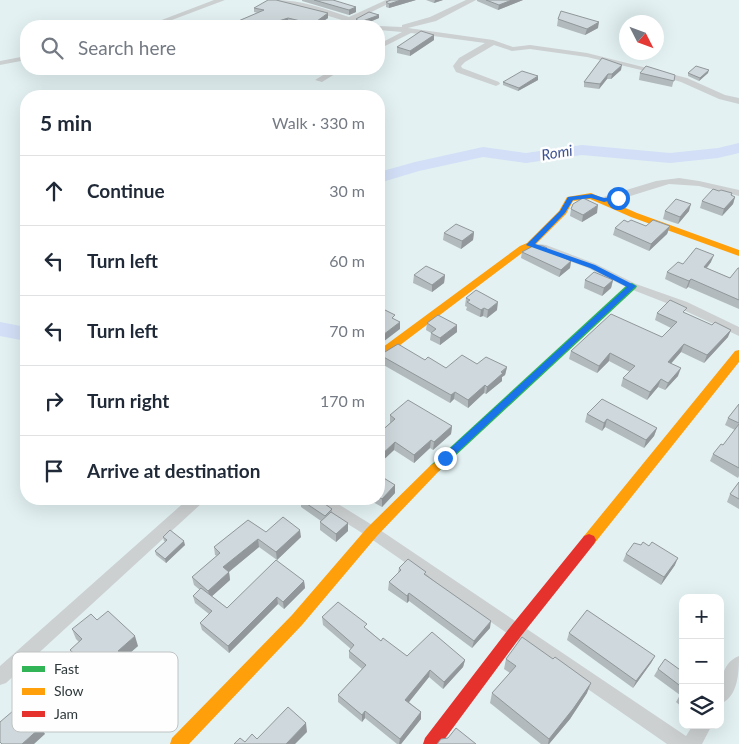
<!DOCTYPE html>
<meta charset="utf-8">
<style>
:root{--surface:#fff;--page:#f2f2f3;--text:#1f2937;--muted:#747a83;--line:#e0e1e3}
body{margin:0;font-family:Lato,sans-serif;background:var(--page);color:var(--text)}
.controls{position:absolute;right:15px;bottom:15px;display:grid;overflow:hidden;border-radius:10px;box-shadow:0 5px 20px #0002}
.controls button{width:45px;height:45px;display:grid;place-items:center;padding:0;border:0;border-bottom:1px solid var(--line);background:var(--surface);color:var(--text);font:25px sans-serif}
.compass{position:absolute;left:619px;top:15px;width:45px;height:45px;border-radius:50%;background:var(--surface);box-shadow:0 5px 20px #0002;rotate:132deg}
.stop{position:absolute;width:15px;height:15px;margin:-11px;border:4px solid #1a73e8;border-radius:50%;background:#fff}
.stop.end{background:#1a73e8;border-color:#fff;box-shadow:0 1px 5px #0008}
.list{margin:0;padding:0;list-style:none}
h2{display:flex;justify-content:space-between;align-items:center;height:65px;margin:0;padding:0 20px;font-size:21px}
h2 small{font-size:16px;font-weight:400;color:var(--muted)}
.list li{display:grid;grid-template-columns:32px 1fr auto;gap:15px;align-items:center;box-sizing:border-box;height:70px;padding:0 20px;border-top:1px solid var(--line)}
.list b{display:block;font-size:19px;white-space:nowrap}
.list em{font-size:16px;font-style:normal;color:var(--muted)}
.icon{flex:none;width:28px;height:28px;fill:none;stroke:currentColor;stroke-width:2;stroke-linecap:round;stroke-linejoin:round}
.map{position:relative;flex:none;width:739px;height:744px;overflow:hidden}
.search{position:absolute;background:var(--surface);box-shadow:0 5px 20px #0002;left:20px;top:20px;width:365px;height:55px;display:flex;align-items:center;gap:12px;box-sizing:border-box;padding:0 18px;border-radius:20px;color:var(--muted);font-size:19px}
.panel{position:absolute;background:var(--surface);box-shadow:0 5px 20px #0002;left:20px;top:90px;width:365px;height:415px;border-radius:20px}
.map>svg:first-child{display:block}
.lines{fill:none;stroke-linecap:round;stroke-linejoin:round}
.river{fill:#d2dff6;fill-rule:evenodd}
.street{fill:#ccd0d1;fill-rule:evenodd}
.fast{fill:#30b455;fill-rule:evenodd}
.slow{fill:#ff9f0a;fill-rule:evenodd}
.jam{fill:#e5322d;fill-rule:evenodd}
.wall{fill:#b2babd}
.shaded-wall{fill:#91979a}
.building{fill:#cfd8dc;stroke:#91979a}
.route{fill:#1a73e8}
.labels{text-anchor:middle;stroke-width:5;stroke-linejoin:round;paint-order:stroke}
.far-water-label{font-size:15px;font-style:italic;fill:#3e5292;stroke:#fefefe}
.key{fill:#fefefe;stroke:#c0c3c3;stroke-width:1}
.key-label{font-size:14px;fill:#2e383a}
</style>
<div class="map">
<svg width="739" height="744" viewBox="0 0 739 744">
<rect width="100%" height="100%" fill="#e3f1f3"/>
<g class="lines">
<path class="river" d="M739 143V153L718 158 670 163 582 155 526 163 483 157 419 171 379 183V172L415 162 483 147 526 153 582 145 670 153 718 148Z
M0 322 26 327V341L0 336Z"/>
<path class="street" d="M214 0H225L156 26H146Z
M276 0C302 0 325 9 349 17L386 0H396L353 21 356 26H347L345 21Z
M466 0H476L436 21 408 28 493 40 513 47 530 45 587 53 687 78 725 95 739 98V104L719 99 681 82 641 70 587 57 530 49 512 51 494 45 465 62 461 66 462 68 499 82 500 84 496 86 456 72 453 66 459 58 485 43 411 33 379 49V44L402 32 379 30V26H377H379L402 27V25L430 17Z
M26 56V60L0 65V61Z
M333 69H343L322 82 315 80Z
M679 178 699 181 739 190V196L699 186 669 184 611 202 604 203 599 200 600 198 656 181Z
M532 243 546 245 596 264 636 284 687 302 739 327V336L679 308 628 288 588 268 540 250 528 248 527 246Z
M188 499H204L202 503 6 683 0 685V666Z
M312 499H330L377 528 686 736 693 725H712L702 744H667L367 536 314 503Z
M739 656C739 673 738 697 720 704 720 687 720 663 739 656Z"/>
<path class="fast" d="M632 283 637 286 636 288 439 471 435 473 431 471 429 468 431 465 628 284Z"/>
<path class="slow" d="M591 193 637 213 739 250V256L631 217 590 199 573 201 566 214 533 247 526 250 383 358 379 359V350L520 246 527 243 559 211 567 197Z
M739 350V362L594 544 589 546 584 544 582 540 584 536 735 351Z
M435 463 439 465 441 468 439 471 377 536 302 625 189 744H170L172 738 292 615 367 528 431 465Z"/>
<path class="jam" d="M589 534 594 536 596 540 594 544 521 636 441 744H423L425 738 511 626 584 536Z"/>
</g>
<path class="wall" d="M302 0H333L356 12 349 15 302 1Z
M391 0H416L389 8 386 7V2Z
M426 0H443L434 3Z
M477 0H523L498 10 477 1Z
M254 8 328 18 316 26H305L288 22 276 26H237L236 22 258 13 254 12Z
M379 15V18L360 26 356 22V19Z
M558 19 598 28 585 35 557 26Z
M434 35V40L410 56 397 53V47Z
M602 58 621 70 611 79H607L599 89 584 87V82Z
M640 73 675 75 672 87 639 80Z
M688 73H708L699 81 688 76Z
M538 76V80L518 91 503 85V82Z
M719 191 732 193V196L735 197 733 204 722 216 700 208 702 201Z
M571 209 597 213 582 222 570 216Z
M665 211H689L678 224 663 219Z
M628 222 646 226H670L667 234 649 251 613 235 615 228Z
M474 232 473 240 461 249 443 240 444 233Z
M547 248V250L571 261 570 268 559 277 521 258 522 252Z
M711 262 707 268 730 278 739 268V309L688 287 686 289 665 279 667 272 683 264Z
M414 275H445L444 283 432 292 413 283Z
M585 280H613L611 288 602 296 584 288Z
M466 298 497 310 487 318 483 316 480 317 466 310 467 307 465 306Z
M657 313H685L728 337 704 363 681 352 671 364 678 376 665 390 658 387 647 400 621 386 623 378 630 372 609 361 597 373 569 359 571 351 662 337 671 328 655 320Z
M427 323 457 332 440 345 430 340 431 333 426 330Z
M380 355 446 368 477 364 507 367 505 375 502 377V381L486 394 484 393 468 408 454 399 450 403 380 363Z
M739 404V476L738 478 710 461 713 454 723 445 735 430 725 425 728 418Z
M587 414 657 428 654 436 644 448 605 427 602 431 585 422Z
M390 415 452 426 451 434 433 450 430 448 414 463 394 450 379 464V433L390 423Z
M379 475 395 493 382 507 371 501 370 503 364 499H379Z
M739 482V509L727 502 730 494Z
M249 499H263L257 504Z
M301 500 332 509V512L348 531 336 542 320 530V522L321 521 301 507Z
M266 532 301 537 277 560 259 547 229 572 230 580 212 596 227 608 304 581 305 588 284 609 278 604 229 653 202 630 200 623 209 614 195 603 193 596 200 590 194 585 192 577 217 556 215 555 214 547Z
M163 537 185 545 166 563 156 555 155 551 166 542 164 541Z
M626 554 675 565 661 585 623 561Z
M399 568 426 574 490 628 472 648 409 601 407 603 388 590 389 582 398 573Z
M322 617 367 629 381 641 407 656 465 660 463 667 443 689 429 677 409 702 421 712V719L401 744H397L365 718 362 722 338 702V695L362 669 349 658V651L351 649 323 625Z
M97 620 138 646 123 659 125 663 109 677 110 679 81 704 62 684 57 675 75 660 70 650 79 642 76 639 72 629Z
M569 633 655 656 651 663 633 688 567 640Z
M506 659 587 693 570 719 549 744H541L490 703 492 693 510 673 504 669Z
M658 669 683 672V708L676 702 680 695 654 676Z"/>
<path class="shaded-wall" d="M401 0H416L389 8V4Z
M435 0H443L434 3Z
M512 0H523L498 10 499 5Z
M356 7V12L349 15V10Z
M328 13V18L316 26H313V24Z
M379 15V18L360 26V22Z
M288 18V22L276 26H263Z
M599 22 598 28 585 35 587 29Z
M434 35V40L410 56V51Z
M622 65 621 70 611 79 612 74Z
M709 70 708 73 699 81 700 78Z
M608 74 607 79 599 89 600 84Z
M538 76V80L518 91 519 88Z
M735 197 733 204 722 216 724 209Z
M691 204 689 211 678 224 680 217Z
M598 205 597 213 582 222 583 215Z
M670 226 667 234 649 251 651 244Z
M474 232 473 240 461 249 462 241Z
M714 255 711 262 701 274 704 267Z
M571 261 570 268 559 277 561 270Z
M445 275 444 283 432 292V285Z
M691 279 688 287 686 289 689 281Z
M613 280 611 288 602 296 604 288Z
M498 302 497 310 487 318 488 310Z
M484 308 483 316 480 317 481 310Z
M400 322V329L379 345V338Z
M457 325V332L440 345V338Z
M731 330 728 337 704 363 707 355Z
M684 344 681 352 665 370 668 362Z
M610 353 609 361 597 373 599 366Z
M507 367 505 375 502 377V381L486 394 487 387Z
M681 368 678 376 665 390 668 383Z
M661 379 658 387 647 400 650 392Z
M485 385 484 393 468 408V400Z
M455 392 454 399 450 403 451 395Z
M607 419 605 427 602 431 604 423Z
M452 426 451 434 433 450 434 442Z
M657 428 654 436 644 448 646 440Z
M431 440 430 448 414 463V455Z
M395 442 394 450 379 464V457Z
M395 485V493L382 507V499Z
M146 499H152L147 503Z
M256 499H263L257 504Z
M348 523V531L336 542V534Z
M300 530 301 537 277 560 276 552Z
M258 539 259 547 225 575 223 567Z
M184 541 185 545 166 563 165 559Z
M678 558 675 565 661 585 664 577Z
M229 572 230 580 210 598 208 591Z
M304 581 305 588 284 609 283 602Z
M409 593V601L407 603V596Z
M277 597 278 604 229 653 228 646Z
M491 621 490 628 472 648 474 641Z
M135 636 138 646 123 659 125 663 109 677 110 679 81 704 76 695 105 668 118 651Z
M655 656 651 663 633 688 636 681Z
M465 660 463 667 443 689 444 682Z
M430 670 429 677 405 707V700Z
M591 683 587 693 570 719 549 744H548L549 739Z
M365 711V718L362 722V715Z
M421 712V719L401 744H399L400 739Z
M306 723 307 732 295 744H286Z
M41 727 45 734 34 744H22Z"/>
<path class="building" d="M268 0H276L328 13 313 24 288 18 263 26H245L236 22 264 10 254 8Z
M314 0H333L356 7 349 10Z
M391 0H401L389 4 386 2Z
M486 0H512L499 5Z
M561 11 599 22 587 29 558 19Z
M369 12 379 15 360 22 356 19Z
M421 31 434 35 410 51 397 47Z
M602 58 622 65 612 74H608L600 84 584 82Z
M646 66 675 75 674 81 640 73Z
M696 66 709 70 700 78 688 73Z
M522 71 538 76 519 88 503 82Z
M713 189 719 191 721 190 732 193 731 195 735 197 724 209 702 201Z
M583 198 598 205 583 215 571 209 573 204Z
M676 199 691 204 680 217 665 211Z
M624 220 628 222 631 220 646 226 653 220 670 226 651 244 615 228Z
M456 224 474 232 462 241 444 233Z
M535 245 543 246 547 248 545 249 571 261 561 270 522 252Z
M696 248 714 255 704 267 730 278 738 268H739V300L691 279 689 281 667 272 678 262 683 264Z
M426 266 445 275 432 285 414 275Z
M594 272 613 280 604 288 585 280Z
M476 290 498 302 488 310 484 308 481 310 467 302 470 300 466 298Z
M670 300 687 308 683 312 712 325 715 322 731 330 707 355 684 344 668 362 681 368 668 383 661 379 650 392 623 378 635 366 610 353 599 366 571 351 611 314 662 337 677 322 657 313Z
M379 307 395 315 392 318 400 322 379 338Z
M438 315 457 325 440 338 431 333 436 329 427 323Z
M398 344 425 360 428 357 446 368 462 355 477 364 486 357 507 367 501 372 503 373 487 387 485 385 468 400 455 392 451 395 380 355Z
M602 399 657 428 646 440 607 419 604 423 587 414Z
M408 400 452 426 434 442 431 440 414 455 395 442 379 457V433L395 419 390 415Z
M739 404V423L728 418Z
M739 424V468L713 454 721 444 723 445Z
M379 475 395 485 382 499 379 497Z
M739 482V499L730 494Z
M302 499H318L332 509 325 516 301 500Z
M331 512 348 523 336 534 320 522Z
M283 517 300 530 276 552 258 539 223 567 229 572 208 591 192 577 220 553 214 547 248 520 266 532Z
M170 530 184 541 165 559 155 551 167 540 163 537Z
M643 542 649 546 652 542 678 558 664 577 626 554 634 543 641 545Z
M408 559 426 572 424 574 491 621 474 641 409 593 407 596 389 582 401 570 399 568Z
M276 560 304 581 283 602 277 597 228 646 200 623 212 611 193 596 201 588 227 608Z
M338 602 367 624 364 627 381 641 383 638 407 656 432 632 465 660 444 682 430 670 405 700 421 712 400 739 365 711 362 715 338 695 366 665 349 651 354 645 322 617Z
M587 610 655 656 636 681 569 633Z
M108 611 135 636 118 651 121 654 105 668 106 670 76 695 57 675 78 657 70 650 82 639 72 629 91 614 97 620Z
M522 637 553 659 555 657 591 683 573 709 549 739 492 693 516 666 506 659Z
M665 659 683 672V688L658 669Z
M683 691V698L679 695Z
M20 705 41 727 22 744H2L0 742V722Z
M288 707 306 723 286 744H234L240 738 245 742 252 734 257 739Z
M456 728 476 744H437L441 739 448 738Z"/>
<path class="route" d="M592 194 604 198 618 196 621 198 604 202 591 198 573 200 565 213 535 244 595 265 636 286 448 461H442V456L627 287 590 268 526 245 560 211 568 197Z"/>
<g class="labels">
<g class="far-water-label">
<text transform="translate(557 153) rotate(-9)" y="5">Romi</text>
</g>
</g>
<rect x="12" y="652" width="166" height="80" rx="8" class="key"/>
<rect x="22" y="666" width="23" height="6" fill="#30b455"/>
<rect x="22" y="688" width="23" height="7" fill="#ff9f0a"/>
<rect x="22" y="711" width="23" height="6" fill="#e5322d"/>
<g class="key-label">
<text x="54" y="674">Fast</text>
<text x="54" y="696">Slow</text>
<text x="54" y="719">Jam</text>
</g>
</svg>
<div class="controls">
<button>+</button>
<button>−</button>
<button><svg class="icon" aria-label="layers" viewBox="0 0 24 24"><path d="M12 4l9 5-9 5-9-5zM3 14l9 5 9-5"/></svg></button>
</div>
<svg class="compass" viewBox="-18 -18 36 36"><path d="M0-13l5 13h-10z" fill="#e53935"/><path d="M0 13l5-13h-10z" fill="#747a83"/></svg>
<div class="stop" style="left:618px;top:198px"></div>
<div class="stop end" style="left:445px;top:458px"></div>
<div class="search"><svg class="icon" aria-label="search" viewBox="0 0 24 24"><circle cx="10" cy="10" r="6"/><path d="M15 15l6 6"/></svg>Search here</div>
<section class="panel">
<h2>5 min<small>Walk · 330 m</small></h2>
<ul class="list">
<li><svg class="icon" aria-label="ahead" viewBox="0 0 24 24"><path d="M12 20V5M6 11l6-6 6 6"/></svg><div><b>Continue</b></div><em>30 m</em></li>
<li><svg class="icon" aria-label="left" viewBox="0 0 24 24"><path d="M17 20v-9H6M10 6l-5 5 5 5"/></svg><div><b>Turn left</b></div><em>60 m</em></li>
<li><svg class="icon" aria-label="left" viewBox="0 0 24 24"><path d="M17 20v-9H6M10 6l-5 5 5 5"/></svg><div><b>Turn left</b></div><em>70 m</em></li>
<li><svg class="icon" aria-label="right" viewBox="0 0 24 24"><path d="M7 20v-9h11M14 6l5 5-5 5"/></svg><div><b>Turn right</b></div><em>170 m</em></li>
<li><svg class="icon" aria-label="arrive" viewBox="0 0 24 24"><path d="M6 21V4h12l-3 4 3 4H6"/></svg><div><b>Arrive at destination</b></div></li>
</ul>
</section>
</div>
